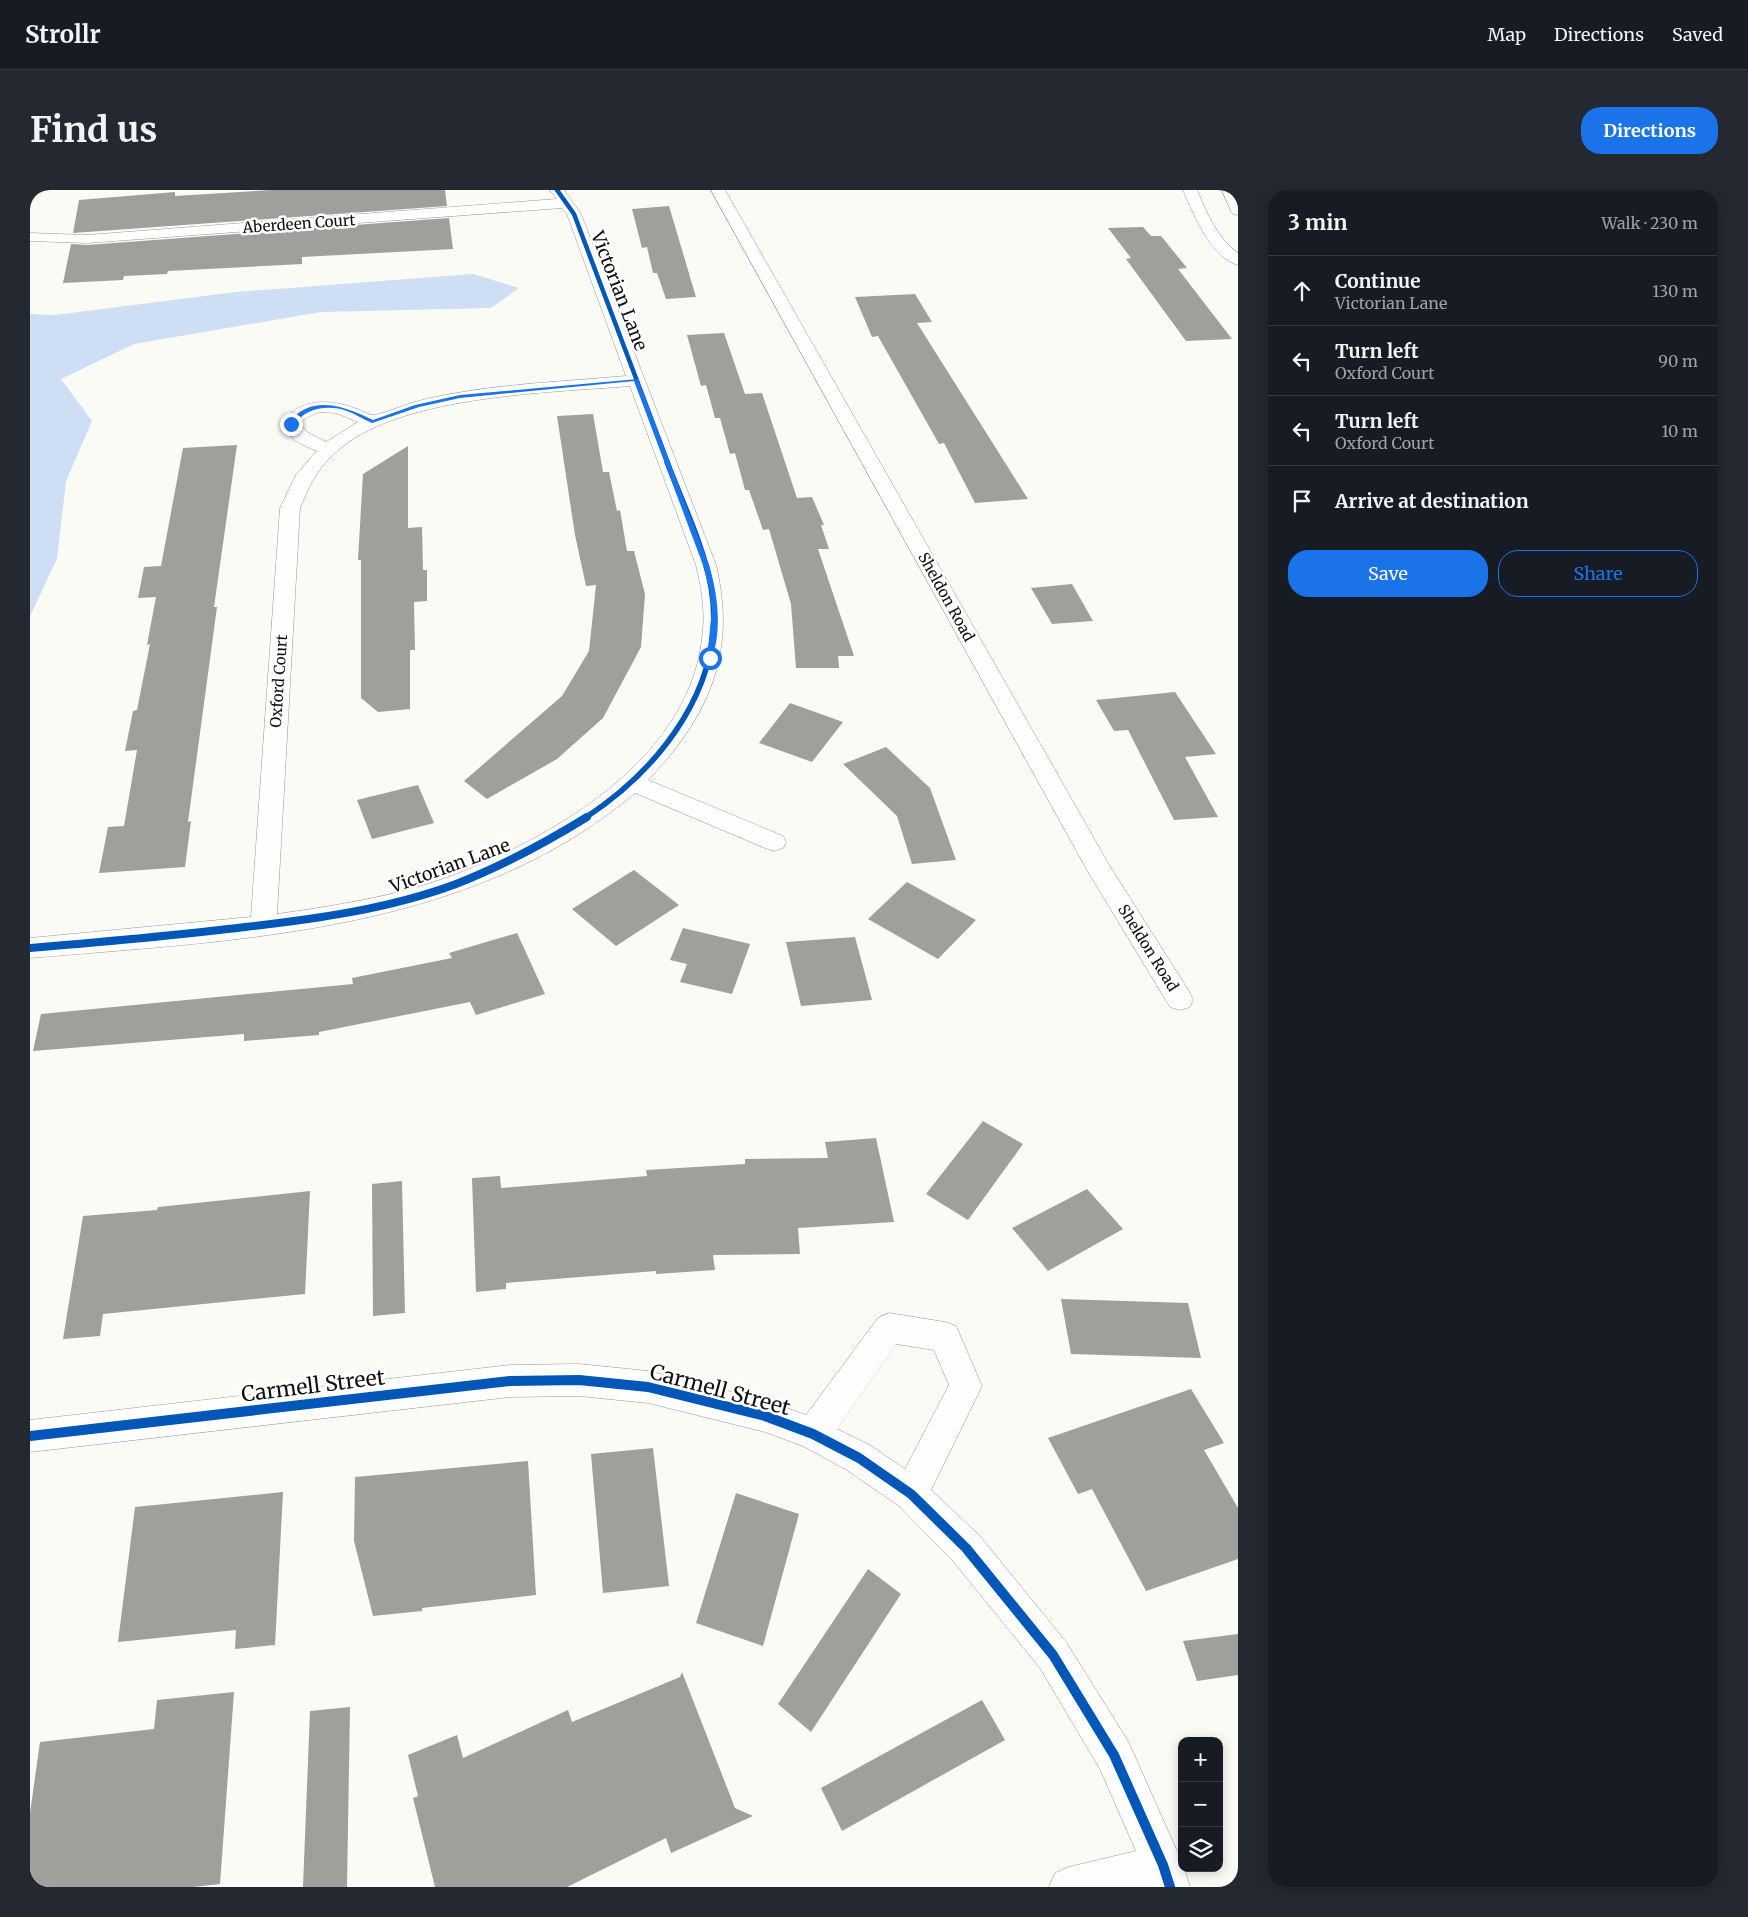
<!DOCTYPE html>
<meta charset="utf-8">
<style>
:root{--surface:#171b24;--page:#242831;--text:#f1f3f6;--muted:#9ea1a6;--line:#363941;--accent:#1a73e8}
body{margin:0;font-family:Merriweather,serif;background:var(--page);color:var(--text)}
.controls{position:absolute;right:15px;bottom:15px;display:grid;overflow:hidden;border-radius:10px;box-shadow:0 2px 12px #0003}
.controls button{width:45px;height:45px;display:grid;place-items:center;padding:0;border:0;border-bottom:1px solid var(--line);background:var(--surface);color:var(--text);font:25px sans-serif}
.stop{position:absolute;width:15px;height:15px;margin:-11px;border:4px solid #1a73e8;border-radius:50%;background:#fff}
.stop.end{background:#1a73e8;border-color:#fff;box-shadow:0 1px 5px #0008}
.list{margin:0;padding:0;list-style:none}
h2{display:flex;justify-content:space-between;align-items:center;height:65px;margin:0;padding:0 20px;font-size:21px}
h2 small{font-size:16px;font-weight:400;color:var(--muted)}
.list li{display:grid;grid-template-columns:32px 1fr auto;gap:15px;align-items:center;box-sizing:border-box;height:70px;padding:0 20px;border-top:1px solid var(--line)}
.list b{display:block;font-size:19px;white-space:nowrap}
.list p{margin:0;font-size:16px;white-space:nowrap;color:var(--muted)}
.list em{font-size:16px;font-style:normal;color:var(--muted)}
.actions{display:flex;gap:10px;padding:15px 20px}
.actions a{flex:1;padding:11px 0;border:1px solid var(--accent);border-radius:20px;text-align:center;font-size:18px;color:var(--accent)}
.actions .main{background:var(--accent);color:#fff}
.icon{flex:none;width:28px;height:28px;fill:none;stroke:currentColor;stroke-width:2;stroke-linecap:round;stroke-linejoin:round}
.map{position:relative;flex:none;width:1208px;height:1697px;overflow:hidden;border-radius:20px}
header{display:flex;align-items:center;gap:30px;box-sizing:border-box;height:70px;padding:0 25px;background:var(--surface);border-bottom:1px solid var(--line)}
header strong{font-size:24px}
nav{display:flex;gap:28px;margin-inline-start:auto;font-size:18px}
.intro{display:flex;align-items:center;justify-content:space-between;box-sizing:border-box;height:120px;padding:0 30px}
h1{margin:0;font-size:35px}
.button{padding:12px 22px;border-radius:20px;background:var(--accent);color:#fff;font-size:18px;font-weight:700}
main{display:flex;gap:30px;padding:0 30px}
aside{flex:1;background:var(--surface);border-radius:20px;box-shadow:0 2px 12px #0003}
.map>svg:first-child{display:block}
.water{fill:#cedef5}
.building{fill:#9f9f9b}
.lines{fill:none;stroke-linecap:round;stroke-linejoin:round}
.minor-casing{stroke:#969694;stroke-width:1}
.minor{fill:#fefefe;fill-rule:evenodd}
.cycleway-far3-casing{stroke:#fff;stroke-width:6}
.cycleway-far2-casing{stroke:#fff;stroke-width:8}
.cycleway-far1-casing{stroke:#fff;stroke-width:11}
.cycleway-casing{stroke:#fff;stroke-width:13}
.cycleway-far3{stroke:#0057b8;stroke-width:4.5}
.cycleway-far2{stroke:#0057b8;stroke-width:5.5}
.cycleway-far1{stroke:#0057b8;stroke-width:8}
.cycleway{stroke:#0057b8;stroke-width:10}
.route{fill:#1a73e8}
.labels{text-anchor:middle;stroke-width:5;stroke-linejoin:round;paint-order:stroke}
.far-street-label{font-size:15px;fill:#101010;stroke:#fff}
.street-label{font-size:18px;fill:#101010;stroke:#fff}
.near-street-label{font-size:21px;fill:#101010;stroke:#fff}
</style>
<header>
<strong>Strollr</strong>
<nav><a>Map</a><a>Directions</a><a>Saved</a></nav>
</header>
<div class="intro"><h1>Find us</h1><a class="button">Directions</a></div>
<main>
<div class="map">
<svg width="1208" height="1697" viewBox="0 0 1208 1697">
<rect width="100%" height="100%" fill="#fbfbf6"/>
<path class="water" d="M443 84 489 98 461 118 291 122 104 154 31 189 62 231 36 291 27 369 0 426V124L25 125 206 102Z"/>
<path class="building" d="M240 0H415L417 16 43 43 49 10 145 2V6Z
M639 16 666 107 636 109 627 83H623L617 57 612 58 602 19Z
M419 28 423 59 272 67V74L138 81 137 84 94 86 93 90 33 93 41 54 57 55Z
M1113 37 1121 46H1131L1157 78 1148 79 1202 149 1156 151 1096 69 1101 68 1078 38Z
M885 104 902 132 887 133 998 309 945 313 914 253 909 254 848 146 842 147 825 107Z
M694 143 715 204 732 203 767 308 782 307 794 335H791L799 359H788L824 466H808L809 478H766L761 414 739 339 733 340 719 300H715L705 263 700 264 690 228H685L676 195 671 196 657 145Z
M563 224 573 282H579L587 321 590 320 597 361H604L615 404 611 457 573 528 527 569 457 609 434 591 532 506 559 461 566 395 556 396 545 345 527 226Z
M207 255 184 417H187L158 632 161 631 155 677 69 683 78 637 94 636 107 560 95 561 103 521 107 520 120 454 117 455 126 407 108 408 114 377 131 376 153 258Z
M378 256V338L392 337 393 380H397V411L384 412 385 460H380V519L348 522 331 508V370H328L333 284Z
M1042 394 1063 431 1022 434 1001 398Z
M1145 502 1186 564 1155 567 1188 627 1144 630 1098 540 1084 541 1066 510Z
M760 513 813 532 782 572 729 553Z
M856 557 900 598 926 670 882 674 867 626 813 574Z
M388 595 404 633 342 649 327 610Z
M604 680 649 715 586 756 542 719Z
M877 692 946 730 908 769 838 729Z
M653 738 720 754 702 804 650 792 657 774 640 770Z
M487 743 515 804 446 825 440 812 289 842V845L214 851V844L3 861 11 824 323 794 322 788 422 768 419 763Z
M825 747 842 810 771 816 756 752Z
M953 931 993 954 938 1030 896 1004Z
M846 948 864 1032 768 1038 770 1064 683 1065 685 1080 626 1084V1081L476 1093V1099L446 1102 442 988 470 986 471 998 617 986 616 980 715 974V969L798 968 795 952Z
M372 991 375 1123 343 1126 342 994Z
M1057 999 1093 1039 1018 1081 982 1038Z
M280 1001 275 1104 73 1124 70 1146 33 1149 53 1026 127 1020 128 1017Z
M1031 1109 1158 1113 1171 1168 1041 1164Z
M1161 1199 1194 1253 1174 1260 1208 1318V1369L1116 1401 1062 1299 1048 1304 1018 1248Z
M623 1258 639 1396 573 1403 561 1264Z
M498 1271 506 1405 392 1418V1421L343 1426 324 1351 325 1287Z
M253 1302 245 1455 205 1459 206 1440 88 1452 105 1317Z
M706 1303 769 1324 733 1456 666 1433Z
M838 1379 871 1404 781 1542 748 1514Z
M1208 1444V1485L1167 1491 1153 1451Z
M652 1482 705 1618 723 1626 641 1663 636 1648 537 1697H405L383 1608 388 1606 378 1565 427 1545 433 1568 538 1520 542 1532 650 1487Z
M204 1502 190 1694 163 1697H0V1623L10 1552 124 1539 127 1510Z
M952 1510 975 1550 812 1641 791 1598Z
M320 1517 317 1697H273L280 1521Z"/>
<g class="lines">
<g class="minor-casing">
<path id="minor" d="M520 0H534L551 24 686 375C707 463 679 526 618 590L753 646 756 652 753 658 744 661 735 658 605 603C438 744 207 750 0 768V748L221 727 250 318 266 285 287 261C272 255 257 249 252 233 270 207 301 209 327 219 333 221 340 226 345 225 362 221 378 213 396 209 461 194 530 192 596 186L537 24 532 18 57 53 0 51V43L57 45 527 9ZM600 196 666 375C671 396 675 417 673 439 665 567 524 648 416 688 362 707 304 716 247 724L270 318C279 297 286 280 304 264 364 205 519 203 600 196ZM289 222 306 223 328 232 296 252 277 242 270 234 276 228Z
M681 0H695L1079 675 1160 803 1163 810 1160 817 1150 820 1140 817 1057 680Z
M1153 0H1167C1177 23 1187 48 1208 63V75C1181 68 1163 23 1153 0Z
M1192 0H1206L1208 4V25L1203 24 1201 21Z
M859 1123 915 1132 926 1136 952 1196 901 1300 949 1345 1036 1452 1098 1551 1147 1661 1152 1671V1678H1154L1160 1697H1019L1025 1683 1039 1677 1106 1661 1070 1579 1010 1478 923 1371 869 1316 817 1280 773 1256 735 1242 618 1213 549 1206 480 1207 0 1262V1230L480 1175 549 1174 618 1181 735 1210 776 1225 848 1128ZM866 1154 904 1160 919 1195 875 1279 841 1256 807 1239Z"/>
</g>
<use href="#minor" class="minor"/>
<g class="cycleway-far3-casing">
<path id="cycleway-far3" d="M527 0 544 24 638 273"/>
</g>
<g class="cycleway-far2-casing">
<path id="cycleway-far2" d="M555 628C631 578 698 493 681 397 674 357 652 311 637 272"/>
</g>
<g class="cycleway-far1-casing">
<path id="cycleway-far1" d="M0 758C72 752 143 746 215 737 286 729 359 719 426 694 472 676 515 653 557 627"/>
</g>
<g class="cycleway-casing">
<path id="cycleway" d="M0 1246 480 1191 549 1190 618 1197 735 1226 783 1244 829 1268 881 1304 936 1358 1023 1465 1084 1565 1133 1675 1140 1697"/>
</g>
<use href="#cycleway-far3" class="cycleway-far3"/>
<use href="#cycleway-far2" class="cycleway-far2"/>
<use href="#cycleway-far1" class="cycleway-far1"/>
<use href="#cycleway" class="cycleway"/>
</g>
<path class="route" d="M608 189 679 375C688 405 692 439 682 469L677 468 682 420 679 397 673 375 604 191 430 208 389 217 342 233C334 230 326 224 317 221 298 214 275 218 263 235L258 234C280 203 315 216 343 230L385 215 430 205Z"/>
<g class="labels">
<g class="far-street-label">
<text transform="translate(269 34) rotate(-4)" y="5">Aberdeen Court</text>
<text transform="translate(916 407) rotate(61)" y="5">Sheldon Road</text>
<text transform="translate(249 491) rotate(-86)" y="5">Oxford Court</text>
<text transform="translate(1118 758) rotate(58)" y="5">Sheldon Road</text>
</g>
<g class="street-label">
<text transform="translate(589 101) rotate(69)" y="6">Victorian Lane</text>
<text transform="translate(420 676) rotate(-20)" y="6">Victorian Lane</text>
</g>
<g class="near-street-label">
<text transform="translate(283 1196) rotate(-7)" y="7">Carmell Street</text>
<text transform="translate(690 1200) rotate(15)" y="7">Carmell Street</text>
</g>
</g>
</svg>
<div class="controls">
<button>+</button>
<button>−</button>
<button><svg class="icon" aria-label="layers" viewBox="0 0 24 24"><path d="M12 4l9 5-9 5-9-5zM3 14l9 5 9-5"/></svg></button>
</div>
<div class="stop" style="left:680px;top:468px"></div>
<div class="stop end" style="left:261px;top:234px"></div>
</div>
<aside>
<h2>3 min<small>Walk · 230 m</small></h2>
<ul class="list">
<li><svg class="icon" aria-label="ahead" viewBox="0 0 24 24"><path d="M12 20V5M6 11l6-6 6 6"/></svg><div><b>Continue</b><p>Victorian Lane</p></div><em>130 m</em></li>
<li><svg class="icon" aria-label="left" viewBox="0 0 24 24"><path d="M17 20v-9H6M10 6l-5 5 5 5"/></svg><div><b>Turn left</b><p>Oxford Court</p></div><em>90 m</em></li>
<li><svg class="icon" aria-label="left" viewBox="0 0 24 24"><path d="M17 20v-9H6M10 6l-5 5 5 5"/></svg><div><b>Turn left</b><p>Oxford Court</p></div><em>10 m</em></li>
<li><svg class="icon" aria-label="arrive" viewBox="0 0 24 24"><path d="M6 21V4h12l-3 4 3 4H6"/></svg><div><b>Arrive at destination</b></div></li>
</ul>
<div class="actions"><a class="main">Save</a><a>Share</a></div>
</aside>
</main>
